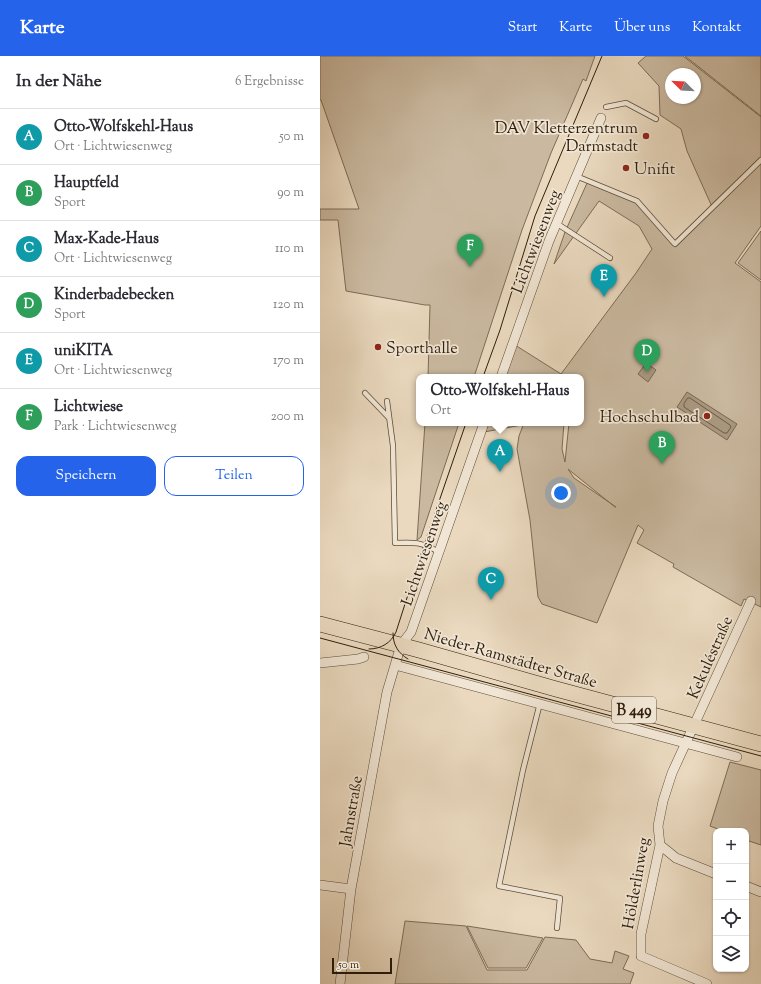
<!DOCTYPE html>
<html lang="de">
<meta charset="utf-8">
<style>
:root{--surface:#fff;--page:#f7f7f7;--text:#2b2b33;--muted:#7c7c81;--line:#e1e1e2;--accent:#2563eb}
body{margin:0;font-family:"Sorts Mill Goudy",serif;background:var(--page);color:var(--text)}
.controls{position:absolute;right:12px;bottom:12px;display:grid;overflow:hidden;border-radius:8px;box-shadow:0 1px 3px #0004}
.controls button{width:36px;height:36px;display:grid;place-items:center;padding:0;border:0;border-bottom:1px solid var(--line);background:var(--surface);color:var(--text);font:20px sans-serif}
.compass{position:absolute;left:345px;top:12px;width:36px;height:36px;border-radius:50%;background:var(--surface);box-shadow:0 1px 3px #0004;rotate:294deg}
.scale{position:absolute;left:12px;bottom:10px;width:60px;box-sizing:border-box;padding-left:4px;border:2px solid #2e1e0b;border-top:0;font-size:11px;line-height:14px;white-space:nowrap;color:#2e1e0b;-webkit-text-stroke:3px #f1e6d5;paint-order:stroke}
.you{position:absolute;left:241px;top:437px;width:14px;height:14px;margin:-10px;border:3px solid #fff;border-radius:50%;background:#1a73e8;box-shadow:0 0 0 6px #1a73e833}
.badge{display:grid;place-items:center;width:26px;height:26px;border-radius:50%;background:var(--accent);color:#fff;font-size:13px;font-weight:700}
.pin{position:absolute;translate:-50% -33px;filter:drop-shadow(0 1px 2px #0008)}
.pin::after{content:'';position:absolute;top:21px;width:14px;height:12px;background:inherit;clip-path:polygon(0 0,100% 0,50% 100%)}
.popup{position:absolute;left:96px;top:318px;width:168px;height:52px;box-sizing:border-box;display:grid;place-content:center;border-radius:8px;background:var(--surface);filter:drop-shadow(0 1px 3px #0005);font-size:13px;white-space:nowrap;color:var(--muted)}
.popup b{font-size:15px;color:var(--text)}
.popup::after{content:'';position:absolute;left:50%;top:100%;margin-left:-8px;border:8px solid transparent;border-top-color:var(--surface)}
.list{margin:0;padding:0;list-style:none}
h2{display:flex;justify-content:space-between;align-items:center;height:52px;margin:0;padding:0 16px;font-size:17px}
h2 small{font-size:13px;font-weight:400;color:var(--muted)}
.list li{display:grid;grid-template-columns:26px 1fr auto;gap:12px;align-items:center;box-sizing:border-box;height:56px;padding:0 16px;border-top:1px solid var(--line)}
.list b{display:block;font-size:15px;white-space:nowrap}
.list p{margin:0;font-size:13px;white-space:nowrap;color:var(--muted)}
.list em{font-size:13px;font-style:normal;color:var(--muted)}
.actions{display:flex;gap:8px;padding:12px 16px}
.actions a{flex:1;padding:9px 0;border:1px solid var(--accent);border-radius:12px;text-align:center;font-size:14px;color:var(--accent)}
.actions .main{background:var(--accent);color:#fff}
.icon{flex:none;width:22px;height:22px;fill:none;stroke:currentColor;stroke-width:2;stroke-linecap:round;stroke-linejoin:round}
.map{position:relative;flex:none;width:441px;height:928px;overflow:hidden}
header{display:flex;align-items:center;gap:24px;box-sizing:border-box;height:56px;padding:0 20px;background:var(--accent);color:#fff}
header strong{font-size:19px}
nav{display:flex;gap:22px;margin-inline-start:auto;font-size:14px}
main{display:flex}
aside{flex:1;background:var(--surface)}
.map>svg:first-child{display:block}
.green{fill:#cab9a0;stroke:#7c6c56;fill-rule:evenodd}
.water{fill:#aa9982;stroke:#786852}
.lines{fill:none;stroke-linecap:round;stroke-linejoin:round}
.shore{stroke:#6c5c46;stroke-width:1}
.lane-casing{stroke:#5d4d38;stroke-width:6}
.street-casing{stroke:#5d4d38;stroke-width:10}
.primary-casing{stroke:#2e1e0b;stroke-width:16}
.lane{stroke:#f1e6d5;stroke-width:4.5}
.street{stroke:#f1e6d5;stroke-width:9}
.primary{stroke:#ead9bf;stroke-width:15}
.tram{stroke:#2e1e0b;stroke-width:1}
.poi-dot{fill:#8f2418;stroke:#f1e6d5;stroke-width:1.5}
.labels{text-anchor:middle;stroke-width:3.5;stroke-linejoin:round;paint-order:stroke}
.shield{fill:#f1e6d5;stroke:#685a48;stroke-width:1}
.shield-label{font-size:15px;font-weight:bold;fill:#2e1e0b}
.poi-label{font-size:16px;fill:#2e1e0b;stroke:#f1e6d5;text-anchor:end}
.street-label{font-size:16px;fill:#2e1e0b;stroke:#f1e6d5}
</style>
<header>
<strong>Karte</strong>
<nav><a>Start</a><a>Karte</a><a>Über uns</a><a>Kontakt</a></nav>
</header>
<main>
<aside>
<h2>In der Nähe<small>6 Ergebnisse</small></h2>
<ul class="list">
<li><span class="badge" style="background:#0f9aa8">A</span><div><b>Otto-Wolfskehl-Haus</b><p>Ort · Lichtwiesenweg</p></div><em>50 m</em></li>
<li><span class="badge" style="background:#2e9e5b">B</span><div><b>Hauptfeld</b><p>Sport</p></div><em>90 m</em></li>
<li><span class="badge" style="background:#0f9aa8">C</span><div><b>Max-Kade-Haus</b><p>Ort · Lichtwiesenweg</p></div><em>110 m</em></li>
<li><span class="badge" style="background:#2e9e5b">D</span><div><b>Kinderbadebecken</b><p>Sport</p></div><em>120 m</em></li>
<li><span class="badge" style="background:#0f9aa8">E</span><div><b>uniKITA</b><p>Ort · Lichtwiesenweg</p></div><em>170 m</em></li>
<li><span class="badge" style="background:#2e9e5b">F</span><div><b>Lichtwiese</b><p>Park · Lichtwiesenweg</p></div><em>200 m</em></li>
</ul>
<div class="actions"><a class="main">Speichern</a><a>Teilen</a></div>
</aside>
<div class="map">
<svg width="441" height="928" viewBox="0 0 441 928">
<rect width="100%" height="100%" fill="#ead9bf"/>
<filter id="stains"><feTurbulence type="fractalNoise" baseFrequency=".005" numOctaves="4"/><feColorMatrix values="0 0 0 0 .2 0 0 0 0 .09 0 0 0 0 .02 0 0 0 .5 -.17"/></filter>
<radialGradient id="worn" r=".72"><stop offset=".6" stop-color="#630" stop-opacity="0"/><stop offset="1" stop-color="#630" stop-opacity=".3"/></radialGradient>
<path class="green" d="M0 0H275L266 25 263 23 231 97 202 174 154 321H108L110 249H105L26 235 18 164H0V153H39L1 44H0Z
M326 0H363L441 61V170L415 207 441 226V551L424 543 421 550 353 511 354 508 317 487 324 474 318 469 277 567 222 548 218 541 210 464 197 393 199 380 204 367H244L242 393 245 406 249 367H261V321H183L195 289 241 318 316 217 332 193 319 170 279 145 234 208 245 176 268 125 317 146 355 189 393 153 367 95 361 73 340 59 339 30 318 7ZM351 18H375V42H351ZM248 413 295 451H296L254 422Z
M365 0H441V60Z
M441 175V224L418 207Z
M105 367H139L101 481 97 484Z
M167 367H203L202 369 164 376Z
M410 706 441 714V789L426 784V775H403L390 770Z
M85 865 146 870 167 914H207L225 881 256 884 270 903 292 907 295 895 309 900 303 913 314 917 310 928H75Z
M147 870 223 882 206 912H168Z"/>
<path class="water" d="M326 307 336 314 328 326 318 318Z
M367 336 417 368 407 384 357 351Z"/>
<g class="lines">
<path class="shore" d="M368 342H370L410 369 411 371 407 377H404L364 351V348Z"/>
<g class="lane-casing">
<path id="lane" d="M286 51 306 47 336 63
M256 120 317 145 354 187
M236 167 290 202
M355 188 441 104
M45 337 69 362
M67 345 73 390 75 487C95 486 101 486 119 496
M220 647 203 714 179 830 240 842 237 872"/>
</g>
<g class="street-casing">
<path id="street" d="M181 321 229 185 281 62
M0 607 38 603 44 601
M75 609 417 701
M340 789 356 802 396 818
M0 829 31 833
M426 830 441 836
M20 928 31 833 67 636 81 589 91 576 164 367
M387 928 321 900V878L340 789 338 770 343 745 352 717 431 545"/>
</g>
<g class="primary-casing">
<path id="primary" d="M0 568 99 594 236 633 441 688"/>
</g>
<use href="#lane" class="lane"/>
<use href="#street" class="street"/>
<use href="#primary" class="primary"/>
<path class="tram" d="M163 321 180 274 215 160 282 0
M73 577C73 589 78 597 88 603
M0 582 441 700
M49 593C61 593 71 587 76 576L104 489 146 367"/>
</g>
<g class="poi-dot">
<circle cx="326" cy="80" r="4"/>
<circle cx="306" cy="112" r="4"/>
<circle cx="58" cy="291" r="4"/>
<circle cx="387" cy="360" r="4"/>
</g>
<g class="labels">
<rect class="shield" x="292" y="641" width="44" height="26" rx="3"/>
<g class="shield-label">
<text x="314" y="659">B 449</text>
</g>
<g class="poi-label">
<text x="318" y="77">DAV Kletterzentrum<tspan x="318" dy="18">Darmstadt</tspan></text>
<text x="314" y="118" text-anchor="start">Unifit</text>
<text x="66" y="297" text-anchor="start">Sporthalle</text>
<text x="379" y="366">Hochschulbad</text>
</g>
<g class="street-label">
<text transform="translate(215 185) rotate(-69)" y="6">Lichtwiesenweg</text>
<text transform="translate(103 497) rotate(-71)" y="6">Lichtwiesenweg</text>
<text transform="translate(191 601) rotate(16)" y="6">Nieder-Ramstädter Straße</text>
<text transform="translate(389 601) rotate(-66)" y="6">Kekuléstraße</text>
<text transform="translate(30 755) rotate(-80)" y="6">Jahnstraße</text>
<text transform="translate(315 827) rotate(-80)" y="6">Hölderlinweg</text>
</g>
</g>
<rect width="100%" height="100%" filter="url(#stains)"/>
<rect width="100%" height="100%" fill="url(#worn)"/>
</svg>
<div class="controls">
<button>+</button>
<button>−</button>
<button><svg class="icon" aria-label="locate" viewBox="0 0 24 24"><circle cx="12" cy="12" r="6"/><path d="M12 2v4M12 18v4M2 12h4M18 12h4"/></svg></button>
<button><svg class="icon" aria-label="layers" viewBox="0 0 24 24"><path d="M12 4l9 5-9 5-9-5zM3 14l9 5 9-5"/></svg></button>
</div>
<svg class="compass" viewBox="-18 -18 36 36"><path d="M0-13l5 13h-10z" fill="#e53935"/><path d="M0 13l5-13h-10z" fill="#7c7c81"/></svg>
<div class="scale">50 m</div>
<div class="you"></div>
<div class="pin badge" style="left:180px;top:416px;background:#0f9aa8">A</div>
<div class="popup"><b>Otto-Wolfskehl-Haus</b>Ort</div>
<div class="pin badge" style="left:342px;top:408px;background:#2e9e5b">B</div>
<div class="pin badge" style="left:171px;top:544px;background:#0f9aa8">C</div>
<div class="pin badge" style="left:327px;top:316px;background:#2e9e5b">D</div>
<div class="pin badge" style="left:284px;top:241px;background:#0f9aa8">E</div>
<div class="pin badge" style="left:150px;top:211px;background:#2e9e5b">F</div>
</div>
</main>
